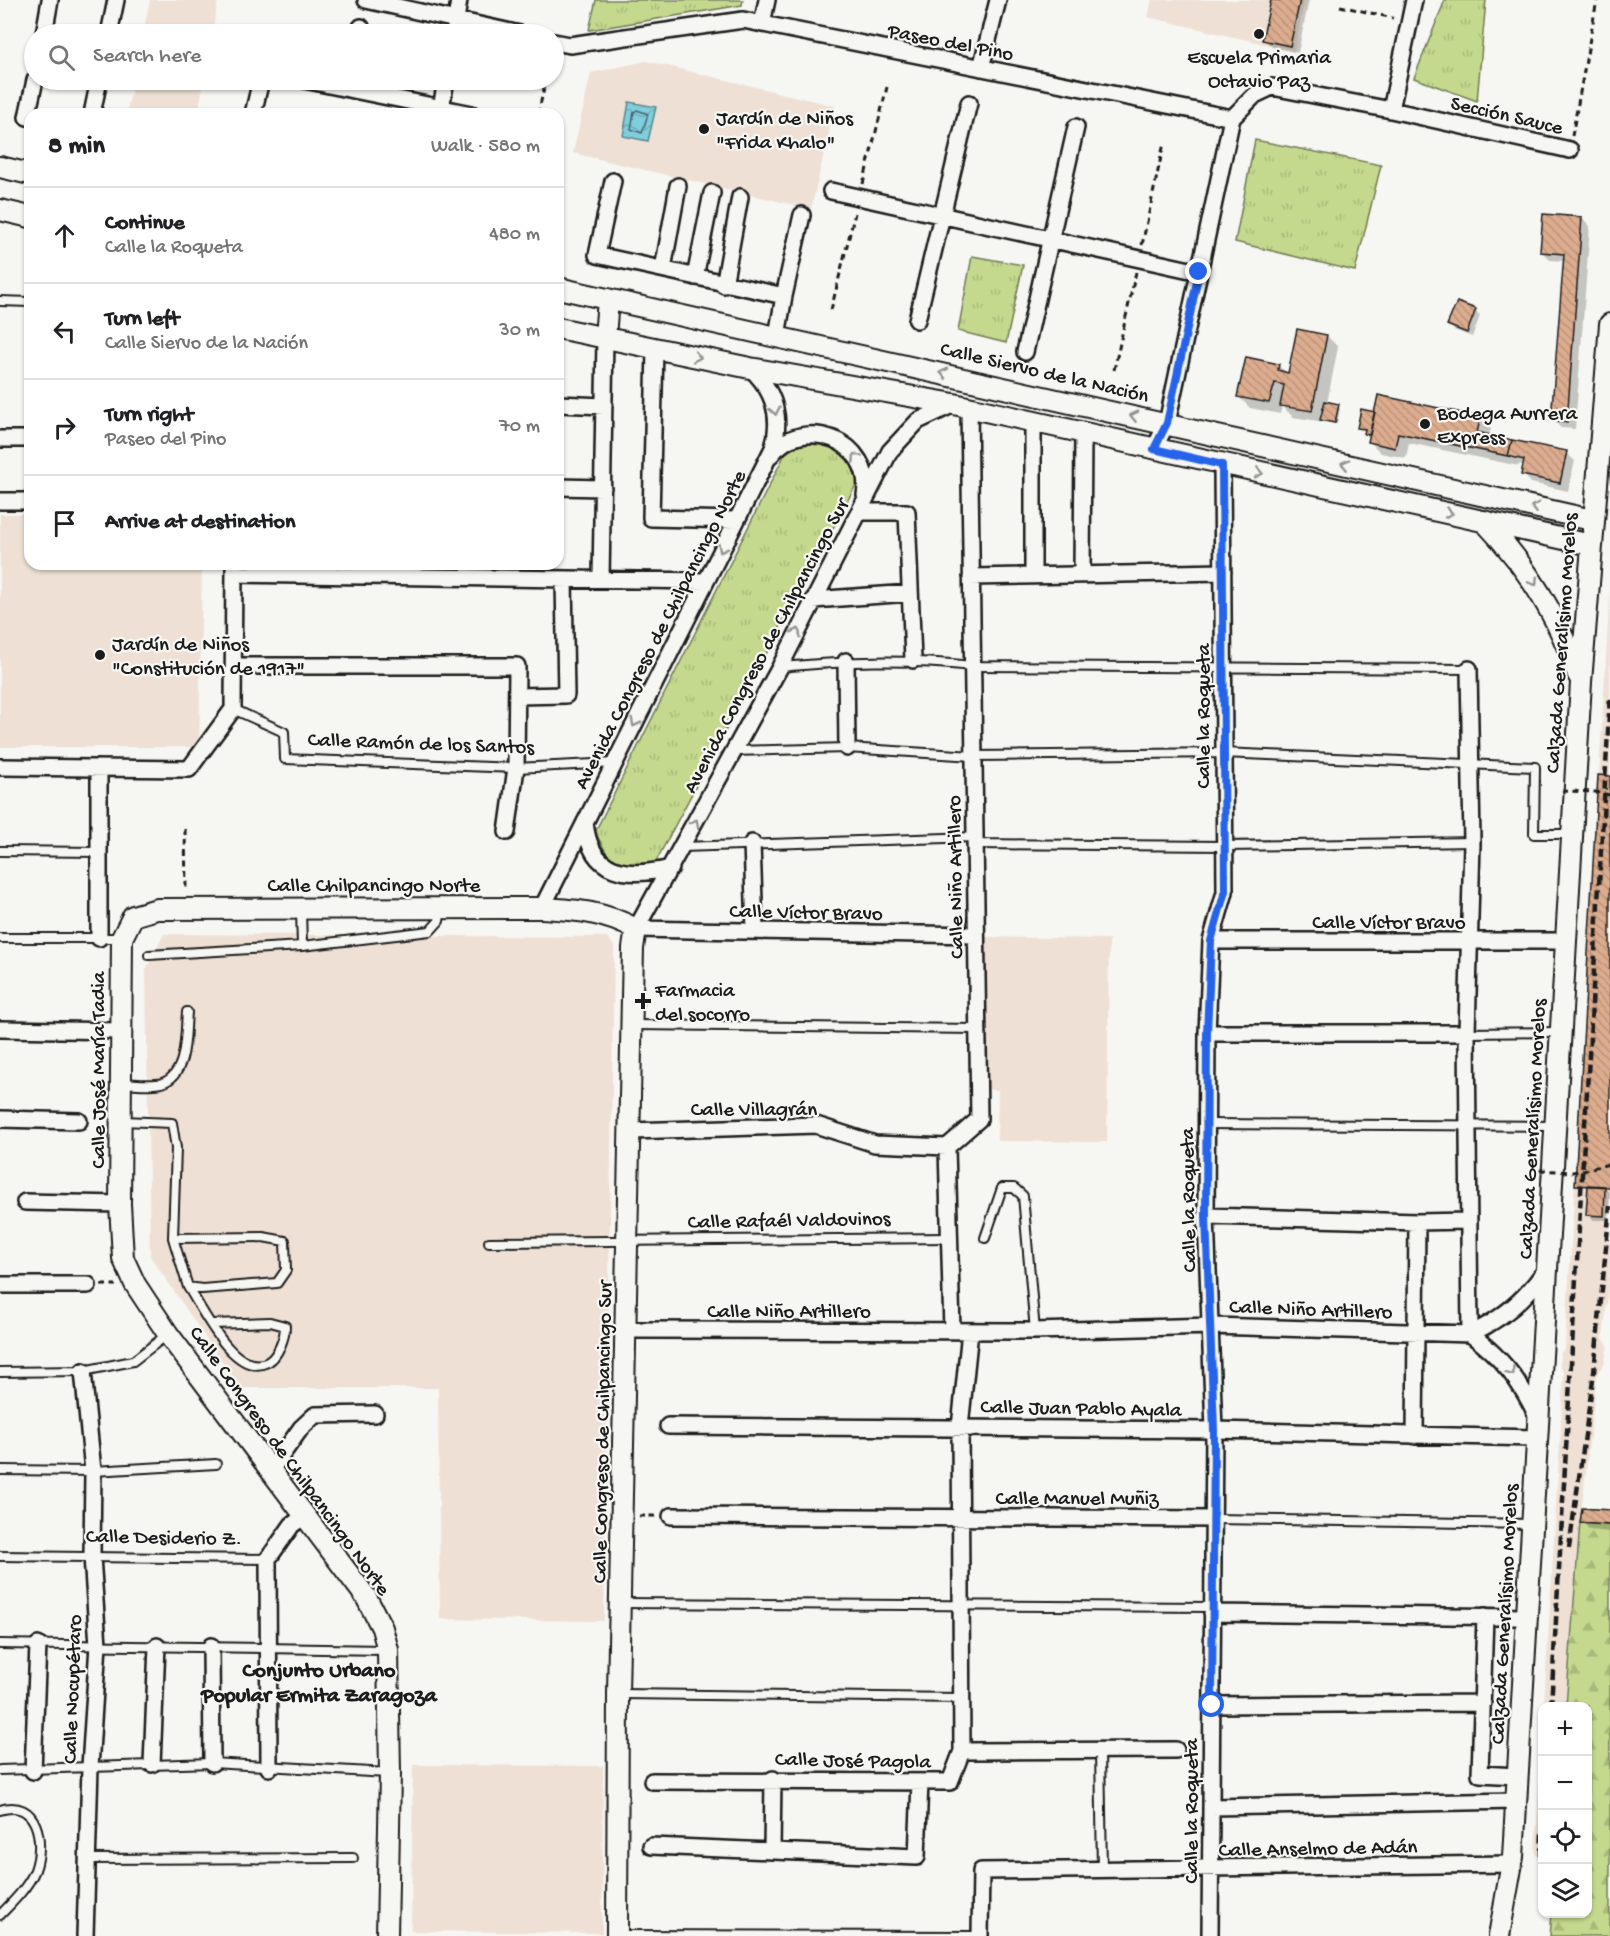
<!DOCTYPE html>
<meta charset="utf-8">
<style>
:root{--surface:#fff;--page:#f2f2f2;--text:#202124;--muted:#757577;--line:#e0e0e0}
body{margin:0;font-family:"Gochi Hand",sans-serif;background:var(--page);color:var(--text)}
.controls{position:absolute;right:18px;bottom:18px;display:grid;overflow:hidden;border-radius:12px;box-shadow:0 2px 4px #0004}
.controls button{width:54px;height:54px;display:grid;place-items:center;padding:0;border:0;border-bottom:2px solid var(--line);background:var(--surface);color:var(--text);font:30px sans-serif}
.stop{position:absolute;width:18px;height:18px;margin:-14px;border:4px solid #2563eb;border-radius:50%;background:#fff}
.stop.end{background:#2563eb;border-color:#fff;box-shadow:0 2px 6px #0008}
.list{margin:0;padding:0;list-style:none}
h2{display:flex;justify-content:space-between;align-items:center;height:78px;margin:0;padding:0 24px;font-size:26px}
h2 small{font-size:20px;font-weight:400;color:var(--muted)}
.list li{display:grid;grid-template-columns:39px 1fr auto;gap:18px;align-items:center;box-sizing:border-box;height:96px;padding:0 24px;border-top:2px solid var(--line)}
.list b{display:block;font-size:22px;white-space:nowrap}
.list p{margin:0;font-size:20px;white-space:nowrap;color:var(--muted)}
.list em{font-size:20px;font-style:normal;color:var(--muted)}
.icon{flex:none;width:33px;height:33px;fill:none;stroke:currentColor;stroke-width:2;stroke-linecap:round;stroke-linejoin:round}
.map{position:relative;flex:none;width:1610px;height:1936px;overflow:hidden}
.search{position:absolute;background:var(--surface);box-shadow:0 2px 4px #0004;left:24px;top:24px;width:540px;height:66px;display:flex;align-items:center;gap:15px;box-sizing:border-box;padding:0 21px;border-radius:33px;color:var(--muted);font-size:22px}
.panel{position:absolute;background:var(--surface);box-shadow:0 2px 4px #0004;left:24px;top:108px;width:540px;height:462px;border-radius:18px}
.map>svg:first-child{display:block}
.built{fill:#eee0d4}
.forest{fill:url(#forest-firs);stroke:#707a55;stroke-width:1.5}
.park{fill:url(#park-tufts);stroke:#707a55;stroke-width:1.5}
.water{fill:url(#water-waves);stroke:#588790;stroke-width:1.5}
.shadow{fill:#0003}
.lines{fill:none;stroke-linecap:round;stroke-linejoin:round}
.shore{stroke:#446369;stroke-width:1.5}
.building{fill:url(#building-back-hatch);stroke:#1c1c1c;stroke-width:1.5}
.lane-casing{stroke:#1c1c1c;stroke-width:12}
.street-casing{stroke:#1c1c1c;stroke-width:20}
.secondary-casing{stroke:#1c1c1c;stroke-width:24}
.path{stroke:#1c1c1c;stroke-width:3;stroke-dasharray:6 4.5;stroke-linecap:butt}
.lane{stroke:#f6f6f2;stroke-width:8}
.street{stroke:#f6f6f2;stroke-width:15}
.secondary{stroke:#f6f6f2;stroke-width:20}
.rail{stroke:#1c1c1c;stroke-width:4.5;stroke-dasharray:9 4.5;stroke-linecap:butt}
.path-bridge{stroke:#1c1c1c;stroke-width:3;stroke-dasharray:6 4.5;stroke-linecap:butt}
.oneway{stroke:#949492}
.route{stroke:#2563eb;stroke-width:8}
.poi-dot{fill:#1c1c1c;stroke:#f6f6f2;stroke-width:2}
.labels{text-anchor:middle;stroke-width:4.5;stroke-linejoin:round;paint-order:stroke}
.street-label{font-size:21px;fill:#1c1c1c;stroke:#f6f6f2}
.poi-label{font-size:21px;fill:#1c1c1c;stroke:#f6f6f2;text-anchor:start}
.neighbourhood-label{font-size:22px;font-weight:bold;fill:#1c1c1c;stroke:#f6f6f2}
</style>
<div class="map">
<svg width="1610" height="1936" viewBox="0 0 1610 1936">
<defs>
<pattern id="forest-firs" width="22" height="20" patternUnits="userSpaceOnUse" patternTransform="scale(1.5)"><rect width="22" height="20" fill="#c4d98e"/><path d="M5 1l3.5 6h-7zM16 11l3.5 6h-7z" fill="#a8ba7a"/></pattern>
<pattern id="park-tufts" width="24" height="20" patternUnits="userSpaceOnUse" patternTransform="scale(1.5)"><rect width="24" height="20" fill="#c4d98e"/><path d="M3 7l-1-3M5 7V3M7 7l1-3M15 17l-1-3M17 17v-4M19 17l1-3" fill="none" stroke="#a8ba7a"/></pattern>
<pattern id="water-waves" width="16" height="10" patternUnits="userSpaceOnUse" patternTransform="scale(1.5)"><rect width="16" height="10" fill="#80cedd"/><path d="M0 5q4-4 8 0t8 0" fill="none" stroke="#6eb0bd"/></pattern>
<pattern id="building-back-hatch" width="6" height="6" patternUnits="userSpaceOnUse" patternTransform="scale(1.5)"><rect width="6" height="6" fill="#dcac8e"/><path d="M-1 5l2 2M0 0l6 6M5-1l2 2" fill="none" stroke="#bc937a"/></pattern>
</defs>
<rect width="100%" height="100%" fill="#f6f6f2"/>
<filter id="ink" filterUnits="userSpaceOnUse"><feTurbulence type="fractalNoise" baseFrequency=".0167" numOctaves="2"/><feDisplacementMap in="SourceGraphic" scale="12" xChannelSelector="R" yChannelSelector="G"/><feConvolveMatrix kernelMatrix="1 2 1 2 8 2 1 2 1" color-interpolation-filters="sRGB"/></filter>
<g filter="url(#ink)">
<path class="built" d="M150 0H218L212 34H143Z
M1152 0H1305L1294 51 1148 17Z
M646 61 835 106 811 209 573 153 591 73Z
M134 80H204L198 114H126Z
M0 514H30V564H202L199 747H0Z
M1610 590V1274L1603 1338 1608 1345 1604 1364 1597 1373 1580 1523 1566 1706H1544L1564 1373 1560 1366V1354L1565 1348Z
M164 934 607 937 614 946 604 1621 440 1619 438 1388H240L150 1256 146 970Z
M985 937 1109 939 1107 1142 997 1141 998 1090 983 1089Z
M1542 1738V1856L1535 1855Z
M413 1765 603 1766 602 1933 411 1931Z"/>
<path class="forest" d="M1580 1523 1610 1525V1936H1550L1552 1914H1588V1706H1566Z"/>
<path class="park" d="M596 0H743L742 5 589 30Z
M1445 0H1486L1477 101 1414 78Z
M1255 140 1381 165 1355 271 1235 242Z
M972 256 1023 265 1006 343 958 331Z
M814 434 854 456 859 479 654 865H613L595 832 787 450Z"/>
<path class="water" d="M629 102 656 107 648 141 623 136Z"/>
<path class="shadow" d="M1272 0H1309L1298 53 1272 47 1264 39Z
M1582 218 1590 226 1575 429 1561 428 1553 420 1565 261 1550 260 1542 252Z
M1475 310 1480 316 1472 337 1454 330 1449 325Z
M1327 336 1338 347 1327 403 1340 408 1337 424 1293 417 1282 406 1280 414 1250 408 1239 397 1278 366 1289 374Z
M1374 413 1480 418 1491 429 1489 436 1566 453 1575 461 1568 491 1531 483 1523 474 1525 466 1519 464V466L1409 443 1406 458 1381 453 1370 442 1371 436 1366 433 1367 431 1359 427Z
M1610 777V1188H1605L1610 1193 1608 1220H1593L1588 1214 1589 1187 1577 1184Z
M1610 1512V1532L1590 1530 1582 1522Z"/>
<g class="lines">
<path class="shore" d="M637 110 648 114 642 133 631 129 634 112Z"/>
</g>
<path class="building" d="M1271 0H1300L1290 46 1262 40Z
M1543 214 1582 217 1567 422 1551 420 1564 254 1540 252Z
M1457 302 1476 309 1467 333 1447 325Z
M1297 329 1327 335 1312 411 1280 406 1284 385 1275 383 1269 403 1237 397 1246 357 1279 364 1278 370 1288 373Z
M1378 395 1481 417 1477 432 1512 440 1508 456 1398 433 1395 448 1368 442Z
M1325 401 1339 404 1335 423 1320 420Z
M1361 409 1375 412 1370 435 1364 434 1365 429 1357 428Z
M1512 440 1567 451 1560 483 1521 475 1524 460 1508 456Z
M1598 775 1610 776V1187L1575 1185Z
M1588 1185 1605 1186 1604 1216 1586 1215Z
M1582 1508 1610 1510V1525L1580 1523Z"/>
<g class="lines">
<g class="lane-casing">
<path id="lane" d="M0 301 30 302
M780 667C848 661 904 659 973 666L1469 669
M233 709 284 732 285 759 516 768 614 763
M733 751 847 748 974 756 1223 753 1535 767 1534 834H1571
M975 844 1225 846 1472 842
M682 847 975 837
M0 851 99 852
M0 938H120
M302 946 430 931 439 921 441 909
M149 955 302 946 301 910
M633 1025 977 1029
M1467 1033 1559 1032
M120 1083C133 1083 151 1086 162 1083 188 1075 185 1033 187 1012
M122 1121 172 1123 176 1148 173 1238 188 1287 202 1289 277 1283 286 1270 285 1241 263 1237 173 1238
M1206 1124 1555 1126
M985 1238 1002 1188H1014L1023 1196 1035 1331
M489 1242 950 1238
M188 1287C203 1310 235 1379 268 1362 278 1356 285 1338 285 1326L270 1322 213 1324
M0 1372 83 1371 133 1361 168 1334
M0 1470 93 1471 216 1464
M1213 1519 1532 1524
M0 1556 268 1559
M621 1603 1212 1607
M0 1644 385 1650
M620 1694 961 1698
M1100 1750 1102 1870
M0 1770 212 1763 388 1773
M0 1810C38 1798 45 1842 35 1870 29 1886 12 1903 0 1915
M87 1859 353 1858
M619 1935 980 1936"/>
</g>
<g class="street-casing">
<path id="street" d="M366 0 520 34
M762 24 767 0
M44 34 50 0
M109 34 116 0
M360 34 361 27
M454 34 459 0
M554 42 570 45 743 20 1232 118
M981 68 998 0
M304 80 472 114
M1391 110 1414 0
M92 114 99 80
M253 114 261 80
M440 114 446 80
M27 117 35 80
M613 181 597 255 784 296 777 336
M831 191 1199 272
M663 269 678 186
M695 277 712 193
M724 285 740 197
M784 296 802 215
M917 320 969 103
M655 349 651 518 736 520
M1025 352 1076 127
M558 404 604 406
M954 404 918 421 890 451 780 667 636 929 976 935
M0 439H30
M1154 449 1167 423 1232 118 1255 95 1272 87 1391 110 1570 150
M771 455C803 413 874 441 865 495
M558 487 603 488
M0 501H30
M860 512H907L913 660
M234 574 706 581
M1082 575 1083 434
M1033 576V422
M971 577 1223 572
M601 579 605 338
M813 600 910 593
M846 661 847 748
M234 666H517L516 768 507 832
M1469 669 1472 842 1467 1033 1470 1334
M517 696 566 695 564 579
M0 767 189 769 233 709 234 564
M585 822C590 876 628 878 671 868
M752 843 755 931
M542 908 773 448C782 417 774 390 750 368
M99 938V769
M1211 941H1566
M0 1029 121 1031
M1207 1033H1467
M0 1119 79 1121
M631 1131 816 1125 875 1144 947 1147
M25 1202 120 1204
M1206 1216 1417 1222 1468 1221
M0 1285H88
M626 1330 1035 1331 1211 1326 1470 1334C1503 1319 1527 1298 1547 1268
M952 1331 947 1147 979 1119 969 408
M1470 1334C1502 1357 1523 1384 1538 1419
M83 1371 93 1471 92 1556 98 1645 90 1767 85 1936
M668 1426 1214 1430 1537 1438
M1415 1436 1417 1222
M271 1470 301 1428 315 1415 375 1414
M671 1516 1213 1519
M1212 1613 1527 1617
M1485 1616 1480 1774 1517 1776
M211 1646 212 1763
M1212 1705 1483 1703
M962 1751 1176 1750
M152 1764 157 1646
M269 1768 268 1559 292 1525 306 1515
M33 1771 38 1645
M652 1781 950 1782 962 1751 960 1427 970 1331
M1211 1807 1516 1801
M651 1846 917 1857 920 1782
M772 1851 773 1779
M980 1936 981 1871 1511 1864
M1210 1936 1214 1430 1206 1216 1207 1033 1211 941 1225 892 1222 465"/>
</g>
<g class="secondary-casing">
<path id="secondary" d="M0 167 30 174
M0 210 30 217
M558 288 1592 520
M558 328 750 368 954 404 1591 545
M605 338 608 299
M1484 521C1527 566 1558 616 1578 675
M387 1936 390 1773 388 1650 382 1628 366 1597 168 1334 135 1284 123 1258 120 1204 122 938 133 916 157 909 542 908C579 910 603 912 636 929L633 948 618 1694 617 1936
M1499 1936 1513 1857 1581 682 1610 324"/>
</g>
<path class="path" d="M1340 6 1393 18
M538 114 546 80
M1572 136 1597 0
M863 184 887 87
M1142 245 1164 143
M831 310 855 213
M1114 370 1136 272
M185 829 186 890
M101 1285H116
M639 1516H657"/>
<use href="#lane" class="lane"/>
<use href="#street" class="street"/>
<use href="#secondary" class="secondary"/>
<path class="rail" d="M1569 1548 1594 1372 1610 1206
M1551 1706 1610 697
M1541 1856 1542 1833"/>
<path class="path-bridge" d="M1562 791 1596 792 1610 795
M1540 1170 1573 1172 1610 1164"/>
</g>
<defs><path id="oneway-chevron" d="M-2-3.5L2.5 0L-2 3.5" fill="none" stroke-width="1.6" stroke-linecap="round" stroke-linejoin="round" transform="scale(1.5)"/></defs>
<g class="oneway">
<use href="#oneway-chevron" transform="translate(697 357) rotate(11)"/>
<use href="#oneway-chevron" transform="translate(944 373) rotate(-167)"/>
<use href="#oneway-chevron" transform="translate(775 411) rotate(79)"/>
<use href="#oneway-chevron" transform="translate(1134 416) rotate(-167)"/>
<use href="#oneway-chevron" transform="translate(856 457) rotate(-125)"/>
<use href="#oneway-chevron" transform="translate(1345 464) rotate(-167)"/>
<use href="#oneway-chevron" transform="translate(1259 473) rotate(12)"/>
<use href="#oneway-chevron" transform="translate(1535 507) rotate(-167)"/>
<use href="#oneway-chevron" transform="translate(1449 513) rotate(12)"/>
<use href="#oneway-chevron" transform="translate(722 549) rotate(117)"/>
<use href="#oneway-chevron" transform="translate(1534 582) rotate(57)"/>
<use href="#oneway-chevron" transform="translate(797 632) rotate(-63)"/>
<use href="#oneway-chevron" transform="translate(635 723) rotate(117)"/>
<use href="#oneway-chevron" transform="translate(695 823) rotate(-62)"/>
<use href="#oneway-chevron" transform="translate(1511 1372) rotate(52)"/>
</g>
</g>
<g class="lines" filter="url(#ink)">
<path class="route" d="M1199 272 1167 423 1154 449 1222 465 1225 891 1211 941 1207 1033 1206 1216 1214 1430 1212 1705"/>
</g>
<g class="poi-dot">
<circle cx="1259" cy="34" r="6"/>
<circle cx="704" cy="129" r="6"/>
<circle cx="1425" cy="424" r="6"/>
<circle cx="100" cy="655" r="6"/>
<path d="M640 992h6v6h6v6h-6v6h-6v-6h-6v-6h6z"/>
</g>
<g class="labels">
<g class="street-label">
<text transform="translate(951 41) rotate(11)" y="7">Paseo del Pino</text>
<text transform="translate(1507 114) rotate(13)" y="7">Sección Sauce</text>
<text transform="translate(1045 371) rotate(13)" y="7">Calle Siervo de la Nación</text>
<text transform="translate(659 629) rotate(-63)" y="7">Avenida Congreso de Chilpancingo Norte</text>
<text transform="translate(1560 643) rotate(-86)" y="7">Calzada Generalísimo Morelos</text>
<text transform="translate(765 645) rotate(-62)" y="7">Avenida Congreso de Chilpancingo Sur</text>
<text transform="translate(1202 716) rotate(-90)" y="7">Calle la Roqueta</text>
<text transform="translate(421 742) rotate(2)" y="7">Calle Ramón de los Santos</text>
<text transform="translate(954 877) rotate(-91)" y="7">Calle Niño Artillero</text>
<text x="374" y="891">Calle Chilpancingo Norte</text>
<text transform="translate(806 911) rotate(1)" y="7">Calle Víctor Bravo</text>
<text x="1389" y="928">Calle Víctor Bravo</text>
<text transform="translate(97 1070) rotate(-90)" y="7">Calle José María Tadia</text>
<text x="754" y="1115">Calle Villagrán</text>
<text transform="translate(1531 1129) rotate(-87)" y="7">Calzada Generalísimo Morelos</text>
<text transform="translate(1187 1200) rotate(-91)" y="7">Calle la Roqueta</text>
<text transform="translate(789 1219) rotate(-1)" y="7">Calle Rafaél Valdovinos</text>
<text transform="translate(1311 1308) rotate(2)" y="7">Calle Niño Artillero</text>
<text x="789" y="1317">Calle Niño Artillero</text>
<text transform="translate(1081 1407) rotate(1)" y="7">Calle Juan Pablo Ayala</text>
<text transform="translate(601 1432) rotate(-89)" y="7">Calle Congreso de Chilpancingo Sur</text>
<text transform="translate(291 1460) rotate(54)" y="7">Calle Congreso de Chilpancingo Norte</text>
<text x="1077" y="1504">Calle Manuel Muñiz</text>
<text transform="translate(164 1536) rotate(1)" y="7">Calle Desiderio Z.</text>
<text transform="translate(1503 1614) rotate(-87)" y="7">Calzada Generalísimo Morelos</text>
<text transform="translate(71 1689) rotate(-88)" y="7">Calle Nocupétaro</text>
<text transform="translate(853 1759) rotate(1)" y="7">Calle José Pagola</text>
<text transform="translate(1190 1811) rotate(-90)" y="7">Calle la Roqueta</text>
<text transform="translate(1318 1847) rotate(-1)" y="7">Calle Anselmo de Adán</text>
</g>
<g class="poi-label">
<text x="1259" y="63" text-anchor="middle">Escuela Primaria<tspan x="1259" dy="24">Octavio Paz</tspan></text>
<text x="716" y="124">Jardín de Niños<tspan x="716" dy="24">"Frida Khalo"</tspan></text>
<text x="1437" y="419">Bodega Aurrera<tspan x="1437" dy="24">Express</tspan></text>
<text x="112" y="650">Jardín de Niños<tspan x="112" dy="24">"Constitución de 1917"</tspan></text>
<text x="655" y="996">Farmacia<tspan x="655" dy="24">del socorro</tspan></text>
</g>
<g class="neighbourhood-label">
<text x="319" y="1676">Conjunto Urbano<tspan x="319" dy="25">Popular Ermita Zaragoza</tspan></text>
</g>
</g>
</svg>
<div class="controls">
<button>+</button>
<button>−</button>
<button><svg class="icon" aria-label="locate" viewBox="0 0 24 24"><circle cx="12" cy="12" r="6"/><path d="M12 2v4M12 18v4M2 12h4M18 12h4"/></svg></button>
<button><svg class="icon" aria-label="layers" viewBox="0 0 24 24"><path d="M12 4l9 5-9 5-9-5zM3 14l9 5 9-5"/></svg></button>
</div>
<div class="stop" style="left:1212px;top:1705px"></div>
<div class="stop end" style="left:1199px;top:272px"></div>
<div class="search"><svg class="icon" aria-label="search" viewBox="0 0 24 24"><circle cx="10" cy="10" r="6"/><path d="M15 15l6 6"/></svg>Search here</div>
<section class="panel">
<h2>8 min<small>Walk · 580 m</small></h2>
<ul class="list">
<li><svg class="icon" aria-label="ahead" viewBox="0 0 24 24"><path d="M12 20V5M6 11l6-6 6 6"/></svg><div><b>Continue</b><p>Calle la Roqueta</p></div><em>480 m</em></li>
<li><svg class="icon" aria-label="left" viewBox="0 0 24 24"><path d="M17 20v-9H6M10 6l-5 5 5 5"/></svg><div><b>Turn left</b><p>Calle Siervo de la Nación</p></div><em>30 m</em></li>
<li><svg class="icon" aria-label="right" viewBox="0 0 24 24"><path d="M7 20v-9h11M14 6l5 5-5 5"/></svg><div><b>Turn right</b><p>Paseo del Pino</p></div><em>70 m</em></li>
<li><svg class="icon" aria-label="arrive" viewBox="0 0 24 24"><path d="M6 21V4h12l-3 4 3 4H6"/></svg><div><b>Arrive at destination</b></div></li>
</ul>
</section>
</div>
